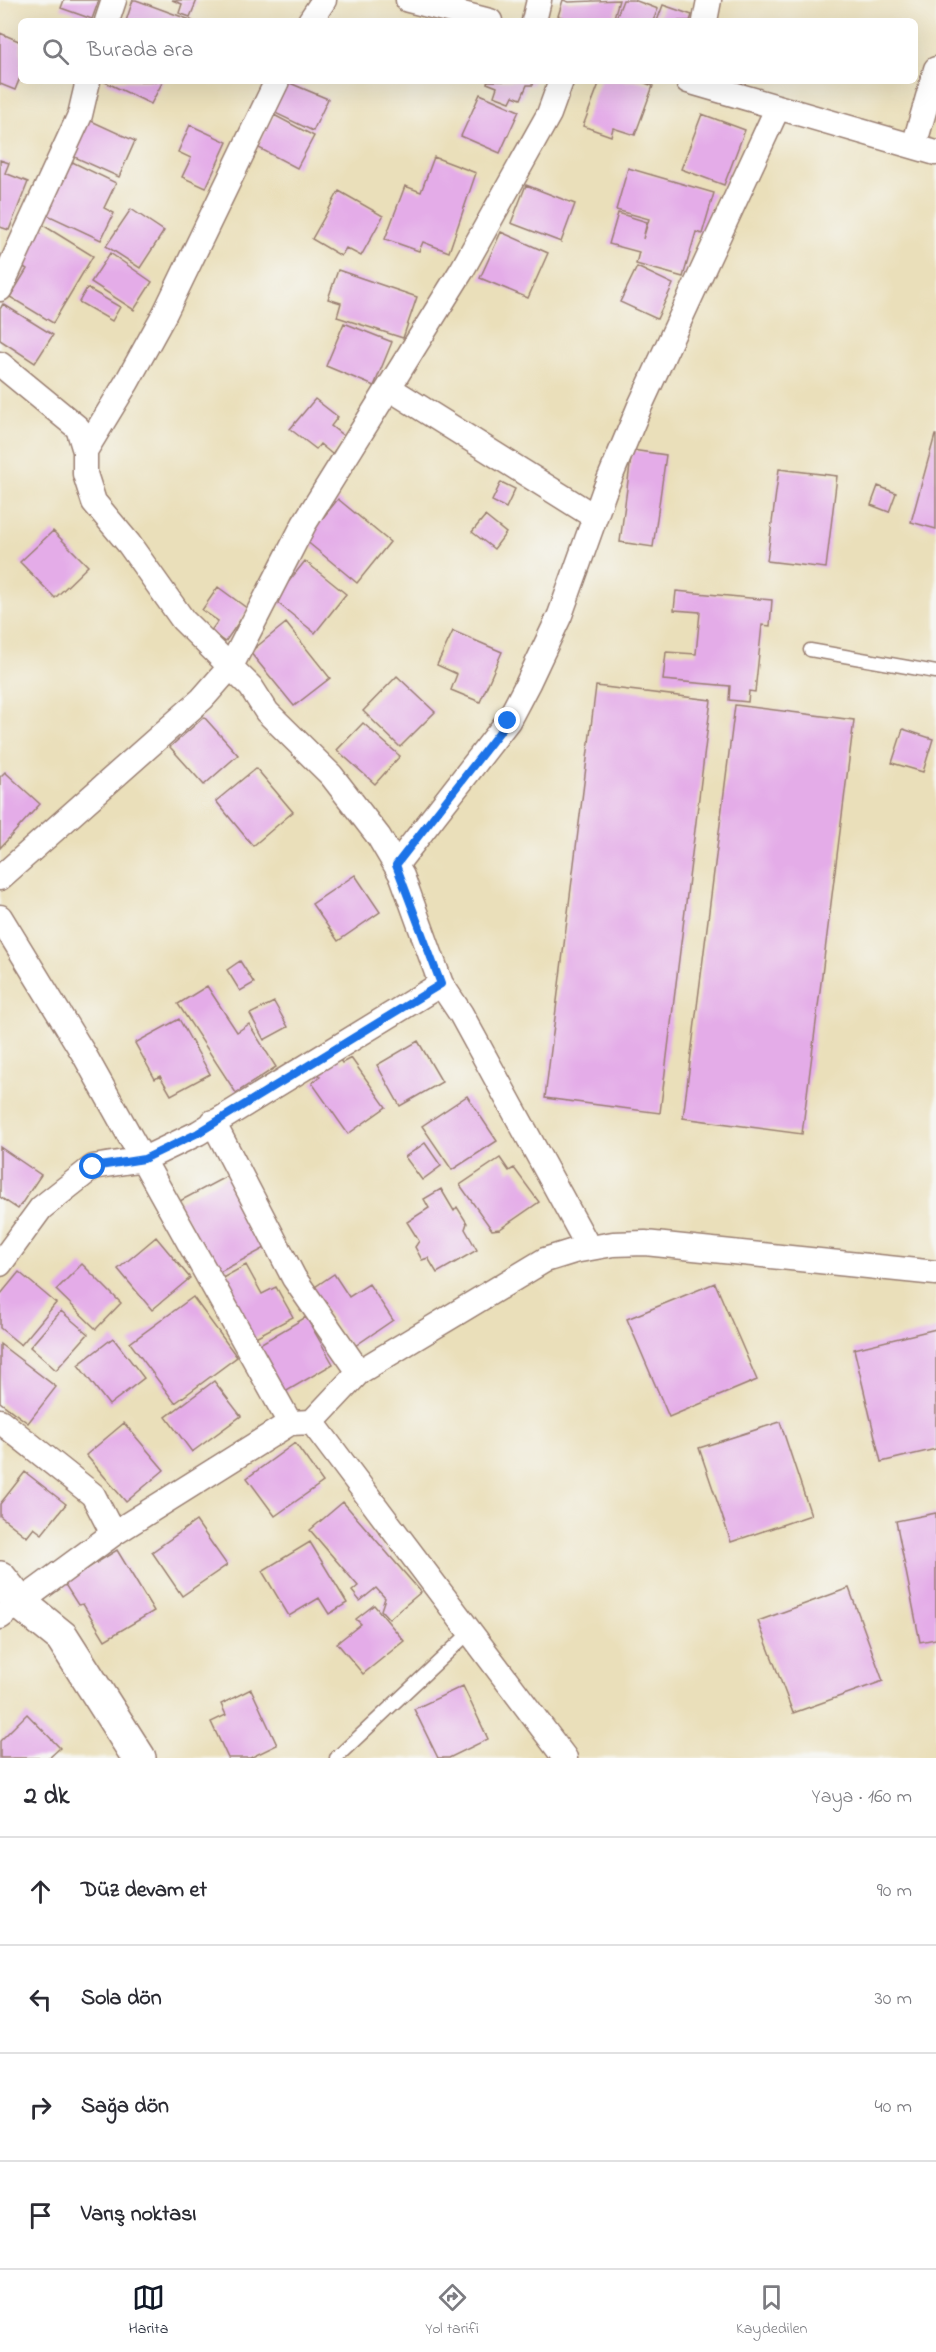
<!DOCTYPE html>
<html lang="tr">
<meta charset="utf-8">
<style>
:root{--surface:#fff;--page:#f2f2f3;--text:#2b2b33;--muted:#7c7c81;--line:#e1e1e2;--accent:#111827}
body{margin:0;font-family:"Indie Flower",sans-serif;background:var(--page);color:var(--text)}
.stop{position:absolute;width:18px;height:18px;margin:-14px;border:4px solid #1a73e8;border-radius:50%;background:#fff}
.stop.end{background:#1a73e8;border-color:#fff;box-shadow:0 2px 6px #0008}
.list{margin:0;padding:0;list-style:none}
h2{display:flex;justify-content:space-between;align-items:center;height:78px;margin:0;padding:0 24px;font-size:26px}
h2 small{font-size:20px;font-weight:400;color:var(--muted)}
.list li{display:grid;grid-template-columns:39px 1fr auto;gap:18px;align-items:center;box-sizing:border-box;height:108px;padding:0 24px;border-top:2px solid var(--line)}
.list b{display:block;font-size:22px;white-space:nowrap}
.list em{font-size:20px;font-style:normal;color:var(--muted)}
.icon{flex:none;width:33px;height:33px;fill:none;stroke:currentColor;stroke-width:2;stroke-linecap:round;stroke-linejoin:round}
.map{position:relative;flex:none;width:936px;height:1758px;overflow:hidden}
.search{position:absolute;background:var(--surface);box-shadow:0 6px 24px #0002;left:18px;right:18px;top:18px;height:66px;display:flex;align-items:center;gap:15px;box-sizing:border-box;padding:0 21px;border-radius:9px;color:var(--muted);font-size:22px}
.sheet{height:510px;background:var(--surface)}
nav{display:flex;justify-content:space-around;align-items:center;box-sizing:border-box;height:84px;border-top:2px solid var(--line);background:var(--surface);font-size:16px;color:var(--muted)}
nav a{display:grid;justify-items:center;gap:3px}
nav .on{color:var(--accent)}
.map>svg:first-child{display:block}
.building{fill:#e4ace8}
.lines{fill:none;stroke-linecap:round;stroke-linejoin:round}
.lane-casing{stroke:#9a7f72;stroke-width:15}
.street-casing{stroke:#9a7f72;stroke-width:27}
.secondary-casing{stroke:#9a7f72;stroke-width:36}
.lane{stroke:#fff;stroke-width:12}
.street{stroke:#fff;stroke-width:24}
.secondary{stroke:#fff;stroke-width:33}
.route{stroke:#1a73e8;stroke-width:8}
</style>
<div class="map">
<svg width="936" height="1758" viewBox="0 0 936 1758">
<rect width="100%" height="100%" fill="#f6f6f2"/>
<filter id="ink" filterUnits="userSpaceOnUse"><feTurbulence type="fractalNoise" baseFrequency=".0167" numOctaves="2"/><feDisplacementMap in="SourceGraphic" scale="12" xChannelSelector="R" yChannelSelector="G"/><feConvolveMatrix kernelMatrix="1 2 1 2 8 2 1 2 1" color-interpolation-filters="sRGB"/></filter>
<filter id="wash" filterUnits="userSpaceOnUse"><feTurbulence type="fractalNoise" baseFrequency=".008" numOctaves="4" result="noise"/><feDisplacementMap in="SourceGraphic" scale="24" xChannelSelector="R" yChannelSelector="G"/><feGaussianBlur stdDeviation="1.35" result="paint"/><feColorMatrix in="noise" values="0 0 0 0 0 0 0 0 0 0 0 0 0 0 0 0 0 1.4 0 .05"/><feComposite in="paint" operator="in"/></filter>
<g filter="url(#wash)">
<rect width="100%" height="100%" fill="#eadfba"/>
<g id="blocks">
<path class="building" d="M64 0H99L92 19 61 8Z
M133 0H136L193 21H126Z
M172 0H197L190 17 179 13 182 4Z
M563 0 569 2 619 0 613 21H574L558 16Z
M623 0H634L658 9 653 21H615Z
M663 5 692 15 690 21H657Z
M0 33 21 42V75L15 90 0 84Z
M103 81H163L151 104Z
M285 81 328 99 313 131 271 111Z
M488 81H534L533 85H527L521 99 513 96 510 102 494 96 497 87 487 83Z
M600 81H640L653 86 635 135 613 128 611 136 583 126Z
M480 94 519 111 500 153 461 136Z
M702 114 745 130 724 185 681 169Z
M274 115 314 136 297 168 257 147Z
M87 119 135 141 119 177 70 155Z
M190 125 227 142 206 188 182 177 191 158 178 152Z
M434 157 476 173 449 252 423 242 419 251 385 239 405 186 421 192Z
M64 158 116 183 104 208 114 213 101 240 39 211Z
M0 160 9 163 5 173 28 182 9 230 0 227Z
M628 168 714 193 702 234 696 232 683 277 636 264 639 252 609 244 618 213 647 222 643 239 649 219 616 210Z
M526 185 575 204 561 242 511 223Z
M339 191 383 216 361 256 346 248 341 256 312 239Z
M131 209 164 231 140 268 106 246Z
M38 222 93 256 53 323 10 297 27 269 14 261Z
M501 232 548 253 528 298 480 278Z
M110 253 152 282 134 310 91 282Z
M637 267 673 284 657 319 620 302Z
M338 270 417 297 403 338 337 317 341 303 328 299Z
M87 288 120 307 112 321 79 302Z
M3 304 53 335 35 363 0 340V309Z
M344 323 392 342 374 386 326 366Z
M315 399 338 417 331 426 345 437 332 454 320 444 316 449 290 429Z
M935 435H936V529L911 522Z
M632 450 666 455 653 547 620 542Z
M779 469 837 476 826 568 767 561Z
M501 482 515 489 506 508 492 501Z
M878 486 896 493 889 512 871 505Z
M338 499 390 542 357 583 305 540Z
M485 516 506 533 494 549 472 532Z
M53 531 88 566 55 598 20 562Z
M305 561 346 594 315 633 274 600Z
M218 587 248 609 225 642 210 632 218 621 202 610Z
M676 591 772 600 770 626 762 625 755 692 749 691 748 702 729 700 730 686 663 680 666 652 696 654 700 612 674 610Z
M286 623 330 678 294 706 250 652Z
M453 631 502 652 480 702 451 690 457 674 437 665Z
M397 676 435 712 400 747 363 711Z
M596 686 711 700 660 1113 545 1098Z
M735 705 854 720 802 1134 683 1118Z
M204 717 238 755 204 785 170 747Z
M363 723 400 756 375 784 337 750Z
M903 729 933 739 923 772 892 763Z
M256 768 293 812 253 846 216 801Z
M5 772 40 804 0 848V777Z
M355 875 380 912 338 941 312 904Z
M240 961 254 983 240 991 227 970Z
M207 986 237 1032 249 1024 276 1067 236 1093 178 1004Z
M274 1002 288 1027 264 1040 250 1014Z
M179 1019 210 1074 171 1095 160 1076 155 1079 135 1043Z
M418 1041 442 1082 400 1106 377 1065Z
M336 1054 342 1063 351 1058 386 1107 348 1134 312 1083 320 1077 314 1070Z
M467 1096 497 1141 452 1170 422 1126Z
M425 1143 441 1166 422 1180 405 1157Z
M0 1147 41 1175 18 1209 0 1197Z
M500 1158 509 1171 514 1168 539 1202 500 1229 492 1230 460 1185Z
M229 1175 267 1247 216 1274 178 1202Z
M441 1189 454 1211 457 1207 467 1223 465 1229 477 1250 437 1273 428 1258 422 1260 415 1247 419 1241 407 1222 429 1208 424 1199Z
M156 1237 190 1278 152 1310 118 1269Z
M82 1264 121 1303 96 1329 56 1290Z
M246 1265 262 1294 276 1287 293 1317 250 1340 217 1281Z
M19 1272 56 1303 21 1345 0 1328V1295Z
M334 1274 349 1297 369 1284 393 1320 352 1348 312 1289Z
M715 1283 757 1380 669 1417 627 1319Z
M193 1297 237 1357 175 1403 130 1343Z
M61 1311 88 1334 56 1370 30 1347Z
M306 1317 333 1364 280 1395 253 1348Z
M936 1329V1449L881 1462 854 1349Z
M113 1338 144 1378 109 1405 78 1365Z
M0 1344 56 1387 28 1423 0 1402Z
M214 1381 241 1416 192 1452 166 1417Z
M780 1422 811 1515 731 1542 699 1448Z
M124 1423 164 1470 126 1502 86 1455Z
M295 1443 323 1482 275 1516 247 1478Z
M25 1472 66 1504 42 1534 34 1528 27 1537 0 1516V1504Z
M343 1502 421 1592 389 1619 381 1610 385 1598 376 1588 360 1601 352 1591 358 1586 310 1530Z
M936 1513V1639L920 1642 896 1521Z
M196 1521 227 1565 182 1596 152 1552Z
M310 1542 347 1603 329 1614 319 1598 289 1616 262 1571Z
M117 1550 154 1611 105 1640 83 1604 78 1605 64 1583Z
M849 1588 883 1681 793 1713 758 1621Z
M374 1605 404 1641 363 1674 337 1643 361 1624 356 1619Z
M463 1686 488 1739 449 1758H438L414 1709Z
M251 1689 277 1745 250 1758H228L211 1722 226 1715 221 1704Z
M27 1714 60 1748 49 1758H0V1741Z"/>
</g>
</g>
<g filter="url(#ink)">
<use href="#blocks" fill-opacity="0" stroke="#9a7f72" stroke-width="1.5"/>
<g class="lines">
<g class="lane-casing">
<path id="lane" d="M810 650 936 672
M336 1758 470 1632"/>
</g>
<g class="street-casing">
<path id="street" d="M408 0 490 21
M107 21 114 0
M310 21 324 0
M534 21 539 0
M705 21 709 0
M688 81 936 153
M914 146 936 69
M0 289 80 115 88 81
M0 364 78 428 85 451V474L94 502 129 544 183 620 251 687 267 712 331 775 379 837 402 876 441 984 461 1014 589 1248
M389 388 595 517
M85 451 127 382 165 313 277 81
M396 865 508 721 528 683 560 615 604 492 639 408 778 107
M0 878 202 699 231 666 304 524 462 270 549 114 561 81
M0 917 85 1056 290 1423
M213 1122 294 1278 359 1372
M0 1264 41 1208 93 1167 144 1159 198 1133 441 984
M0 1421 93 1495 113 1534
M312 1422 565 1758
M0 1617 113 1534 290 1423 312 1422 359 1372 545 1260 574 1251 613 1244 645 1243 936 1273"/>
</g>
<g class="secondary-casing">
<path id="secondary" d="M0 1578 20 1603 62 1637 139 1758"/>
</g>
<use href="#lane" class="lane"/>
<use href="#street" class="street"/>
<use href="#secondary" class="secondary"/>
</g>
</g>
<g class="lines" filter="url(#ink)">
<path class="route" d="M93 1167 144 1159 198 1133 441 984 396 865 508 721"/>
</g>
</svg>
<div class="stop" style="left:93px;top:1167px"></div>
<div class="stop end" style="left:508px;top:721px"></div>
<div class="search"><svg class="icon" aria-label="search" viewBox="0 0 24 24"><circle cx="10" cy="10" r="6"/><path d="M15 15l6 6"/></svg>Burada ara</div>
</div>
<section class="sheet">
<h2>2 dk<small>Yaya · 160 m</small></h2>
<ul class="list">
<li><svg class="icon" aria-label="ahead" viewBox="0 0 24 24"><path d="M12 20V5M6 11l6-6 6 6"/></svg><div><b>Düz devam et</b></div><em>90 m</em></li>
<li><svg class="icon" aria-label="left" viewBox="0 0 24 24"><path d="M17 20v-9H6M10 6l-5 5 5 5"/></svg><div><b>Sola dön</b></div><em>30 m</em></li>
<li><svg class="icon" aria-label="right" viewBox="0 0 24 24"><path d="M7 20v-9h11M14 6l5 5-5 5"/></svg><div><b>Sağa dön</b></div><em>40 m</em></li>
<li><svg class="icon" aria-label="arrive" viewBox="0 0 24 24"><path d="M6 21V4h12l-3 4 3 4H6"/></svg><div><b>Varış noktası</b></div></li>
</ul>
</section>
<nav>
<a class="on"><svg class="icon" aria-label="map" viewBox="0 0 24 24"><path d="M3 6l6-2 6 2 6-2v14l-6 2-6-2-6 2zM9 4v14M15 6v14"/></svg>Harita</a>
<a><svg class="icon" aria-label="directions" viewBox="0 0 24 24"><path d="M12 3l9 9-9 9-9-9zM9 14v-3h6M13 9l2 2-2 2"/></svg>Yol tarifi</a>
<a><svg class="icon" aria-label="saved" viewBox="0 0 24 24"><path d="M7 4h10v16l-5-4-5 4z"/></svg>Kaydedilen</a>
</nav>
